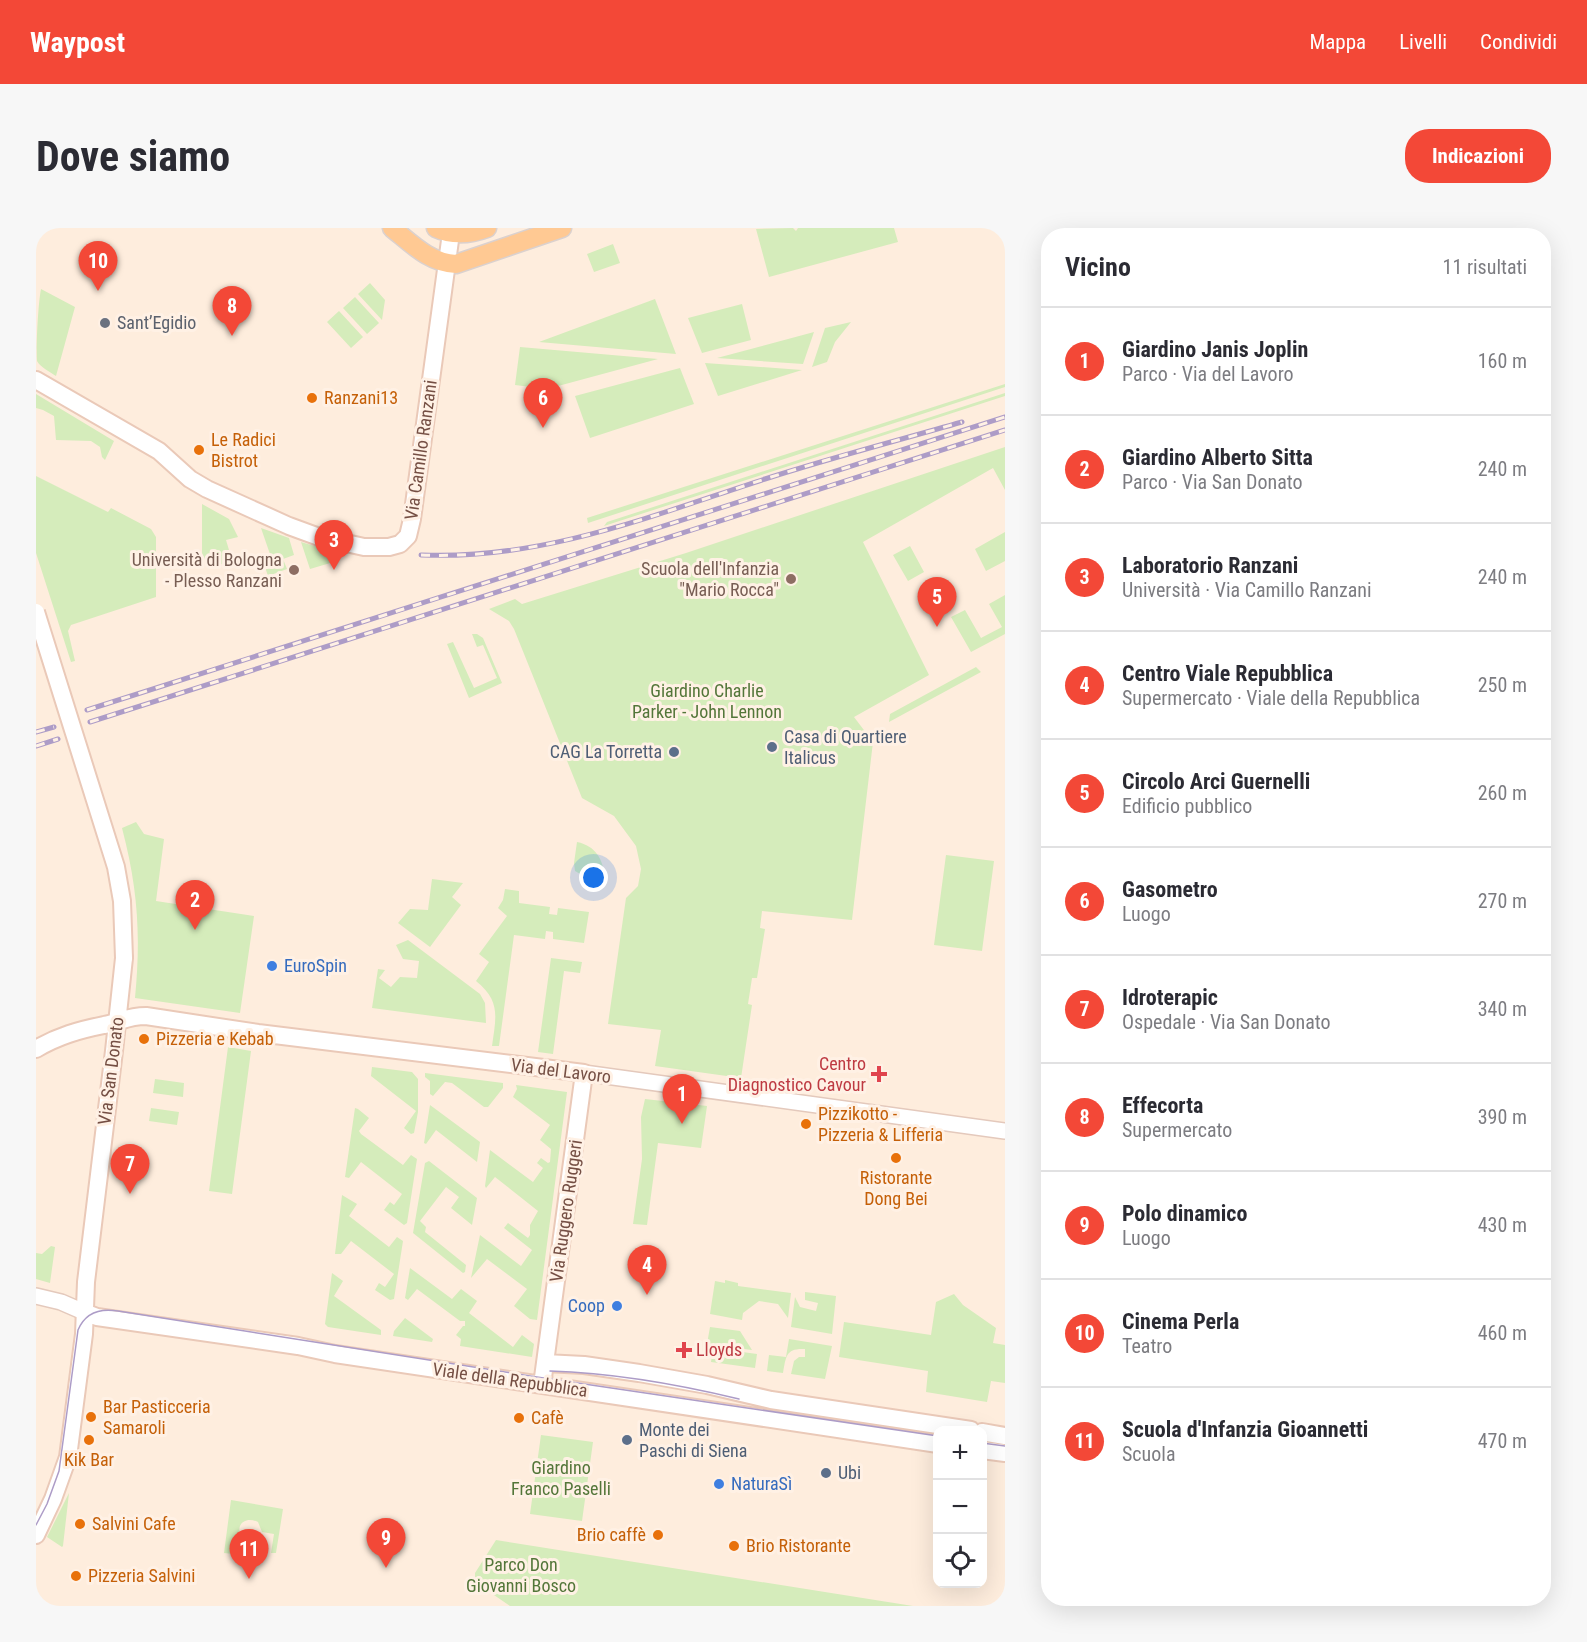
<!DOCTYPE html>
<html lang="it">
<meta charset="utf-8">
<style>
:root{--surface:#fff;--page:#f7f7f7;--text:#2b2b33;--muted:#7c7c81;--line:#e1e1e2;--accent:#f34837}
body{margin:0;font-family:"Roboto Condensed",sans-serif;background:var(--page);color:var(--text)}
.controls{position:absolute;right:18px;bottom:18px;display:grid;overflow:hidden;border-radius:12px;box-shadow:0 6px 24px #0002}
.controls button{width:54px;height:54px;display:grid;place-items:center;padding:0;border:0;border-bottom:2px solid var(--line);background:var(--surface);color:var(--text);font:30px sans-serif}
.you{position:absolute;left:558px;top:650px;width:21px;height:21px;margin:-15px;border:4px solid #fff;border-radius:50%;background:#1a73e8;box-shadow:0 0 0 9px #1a73e833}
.badge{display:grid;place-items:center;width:39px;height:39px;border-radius:50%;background:var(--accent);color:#fff;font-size:20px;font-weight:700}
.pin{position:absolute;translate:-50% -50px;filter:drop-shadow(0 2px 3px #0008)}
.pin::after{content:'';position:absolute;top:32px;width:21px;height:18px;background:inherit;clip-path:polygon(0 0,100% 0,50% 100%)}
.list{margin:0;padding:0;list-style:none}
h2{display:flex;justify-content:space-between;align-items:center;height:78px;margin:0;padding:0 24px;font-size:26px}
h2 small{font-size:20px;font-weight:400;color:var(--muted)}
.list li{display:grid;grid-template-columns:39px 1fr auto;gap:18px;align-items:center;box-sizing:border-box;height:108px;padding:0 24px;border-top:2px solid var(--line)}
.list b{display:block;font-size:22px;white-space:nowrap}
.list p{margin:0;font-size:20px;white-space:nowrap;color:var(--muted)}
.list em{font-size:20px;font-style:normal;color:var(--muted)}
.icon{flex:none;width:33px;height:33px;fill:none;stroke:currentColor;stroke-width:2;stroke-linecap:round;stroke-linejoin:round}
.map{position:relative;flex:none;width:969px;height:1378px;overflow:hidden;border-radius:24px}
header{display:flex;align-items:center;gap:36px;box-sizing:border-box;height:84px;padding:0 30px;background:var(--accent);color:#fff}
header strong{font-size:28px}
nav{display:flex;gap:33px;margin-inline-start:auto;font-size:21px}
.intro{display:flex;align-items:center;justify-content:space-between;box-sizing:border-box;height:144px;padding:0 36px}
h1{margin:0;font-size:42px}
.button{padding:15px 27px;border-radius:24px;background:var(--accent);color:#fff;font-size:21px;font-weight:700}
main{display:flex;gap:36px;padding:0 36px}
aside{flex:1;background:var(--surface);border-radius:24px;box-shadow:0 6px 24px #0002}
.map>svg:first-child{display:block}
.green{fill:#d5ecbb}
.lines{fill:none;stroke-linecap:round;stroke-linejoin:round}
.tertiary-casing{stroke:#e4c9bc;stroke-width:18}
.secondary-casing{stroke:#eac9b8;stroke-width:20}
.primary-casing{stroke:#dbd1ce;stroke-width:21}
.tertiary{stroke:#fff;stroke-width:15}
.secondary{stroke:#fff;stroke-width:16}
.primary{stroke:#ffc993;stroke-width:18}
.tram{stroke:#ad9cc7;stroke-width:1.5}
.rail-casing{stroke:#ad9cc7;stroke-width:5}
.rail{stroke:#fff1e5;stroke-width:3;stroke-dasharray:9;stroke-linecap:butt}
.secondary-bridge-casing{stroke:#eac9b8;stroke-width:20;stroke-linecap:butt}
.secondary-bridge{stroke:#fff;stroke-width:16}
.worship-dot{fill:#6b7280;stroke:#fff1e5;stroke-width:2}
.food-dot{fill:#e8710a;stroke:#fff1e5;stroke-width:2}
.education-dot{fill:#8d6e63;stroke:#fff1e5;stroke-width:2}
.service-dot{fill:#5c6f8a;stroke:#fff1e5;stroke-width:2}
.shop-dot{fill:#3f7fe0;stroke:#fff1e5;stroke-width:2}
.health-dot{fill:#e0444e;stroke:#fff1e5;stroke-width:2}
.labels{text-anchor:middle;stroke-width:6;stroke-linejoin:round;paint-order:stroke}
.worship-label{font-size:18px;fill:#5b616d;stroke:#fff1e5;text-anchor:start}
.food-label{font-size:18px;fill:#c56008;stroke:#fff1e5;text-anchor:start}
.street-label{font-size:18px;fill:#754f44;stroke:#fff1e5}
.education-label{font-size:18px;fill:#785e54;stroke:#fff1e5;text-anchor:end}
.park-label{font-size:18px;fill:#537639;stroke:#fff1e5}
.service-label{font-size:18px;fill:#4e5e75;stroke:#fff1e5;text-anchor:start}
.shop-label{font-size:18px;fill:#366cbe;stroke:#fff1e5;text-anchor:start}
.health-label{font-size:18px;fill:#be3a42;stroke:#fff1e5;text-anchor:end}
</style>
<header>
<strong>Waypost</strong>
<nav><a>Mappa</a><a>Livelli</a><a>Condividi</a></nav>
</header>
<div class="intro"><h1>Dove siamo</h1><a class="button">Indicazioni</a></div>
<main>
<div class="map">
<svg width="969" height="1378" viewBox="0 0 969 1378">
<rect width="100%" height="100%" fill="#feeddd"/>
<path class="green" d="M757 0 760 3 762 0H858L862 14 733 49 720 1Z
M577 16 584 35 558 44 551 26Z
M334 55 349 72 346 92 322 66Z
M5 61 39 79 20 148C14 144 4 139 1 133 0 120 2 76 5 61Z
M319 69 343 95 331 106 307 80Z
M619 71 640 126 503 114Z
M706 76 715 112 666 125 652 90Z
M303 83 327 109 315 120 291 94Z
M815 94 799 114 791 134 776 139 789 100Z
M778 104 767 136 681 130Z
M484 119 622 131 511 161 479 157Z
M669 135 766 142 682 168Z
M644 140 658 176 554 210 539 168Z
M969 156V159L552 295 551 290Z
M969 165V168L568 298 571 294Z
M0 166 78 213 69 232 66 229 64 219 55 213 20 212 18 188 7 182 0 180Z
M969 219V262L957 240 827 314 893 447 818 489 837 514 816 692 726 683 724 700 729 701 721 750H716L712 776 716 777 705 850 619 838 625 802 572 796 590 670 602 658 605 641 600 618 578 588 546 570 478 401 473 393 453 381 479 371 486 376 650 325Z
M0 248 72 284 75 280 115 301 120 309V369L35 397 32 403 39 433 35 434 0 325Z
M166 276 193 291 202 309 190 312 196 332 173 341 166 325Z
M225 300 253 310 258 327 247 331 251 341 232 348 228 336 236 332Z
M969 304V333L950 343 939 321Z
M265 314 302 325 301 333 274 341Z
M874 318 888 344 872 353 857 327Z
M969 367V406L935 424 915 389 929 382 945 410 966 399 953 376Z
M436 406H441L447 410 466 455 433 470 411 416 417 414 438 460 461 450 447 417 441 419Z
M940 439 945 444 853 494 854 486Z
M100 594 108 606 128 611 120 673 218 688 204 785 99 770C105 707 102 661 86 600Z
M541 614C560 618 567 631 569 650L546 647 539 643 538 635Z
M910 627 958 633 946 723 898 717Z
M396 651 427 655 416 669 425 677 394 719 362 695 374 681 392 682Z
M469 661 483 663V675L514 679 513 686 521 687 522 680 553 684 548 715 517 711V704L510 703 509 711 478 707 463 818H456C460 789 465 773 440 753L453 734 443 726 471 688 462 680 467 672Z
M372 712 444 766 449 775 450 795 336 780 342 741 349 742 343 750 355 759 364 749 381 750 383 733 367 731 360 717Z
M515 730 546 734 544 745 528 743 517 826 502 824Z
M192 819 215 823 196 966 173 963Z
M336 839 376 844 382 851V884L378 905 375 906 368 900 380 883 335 848Z
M389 845 467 855V860L452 879H448L416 855 409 854 397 868 394 866V853L389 849Z
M119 851 148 855 147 869 117 865Z
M480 857 531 864 501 1092 494 1091 478 1078 491 1061 451 1031 435 1050 444 1007 485 1038 496 1022 468 1000 472 995 492 1010 494 1007V997L502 983 459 949 450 960 449 958 454 922 497 954 507 940 501 935 505 930 512 935 514 934 515 921 504 912 514 897 477 869 481 861Z
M609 871 671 878 665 920 622 915 611 997 597 996 606 931 605 889Z
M394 877 444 914 441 934 400 902 390 916 388 915Z
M115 880 143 884 141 897 113 893Z
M319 880 322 881 333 890 323 903 325 906 367 937 375 927 381 931 371 995 368 997 348 982 354 974 358 977 366 966 325 934 313 950 309 949Z
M393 933 441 970 436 997 415 980 423 969 410 959 384 993 390 999 389 1004 430 1037 429 1044 427 1045 377 1005 389 935Z
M306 967 321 976 313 988 353 1019 361 1009 367 1013 358 1071 354 1072 339 1062 343 1055 349 1059 358 1046 315 1013 305 1026H299Z
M15 1018 19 1019 14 1055 0 1051V1025L6 1026Z
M374 1040 416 1071 425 1061 441 1073 433 1085 477 1119 486 1107 498 1116 496 1129 424 1118 425 1111 420 1107 427 1098H429V1093H424L381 1061 372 1072 369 1070Z
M296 1045 307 1053 298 1068 345 1102V1107L292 1099 289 1096Z
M689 1052 702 1055V1058L755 1065 752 1090 742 1076 723 1073 707 1085 706 1092 674 1086 679 1053 689 1055Z
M769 1064 800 1068 796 1106 755 1099 759 1069 764 1079 780 1083 782 1075 769 1072Z
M918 1066 927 1077 960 1100 957 1115 969 1117V1155L955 1153 951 1174 890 1164 892 1143 803 1129 808 1094 895 1107 900 1074Z
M369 1090 397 1111 396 1114 357 1108 358 1103Z
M674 1099 704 1103 716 1122 671 1116Z
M753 1111 796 1118 789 1151 755 1146 758 1133 763 1129H769V1121C750 1120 750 1128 747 1145L731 1143 733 1127 750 1129Z
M677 1120 721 1126 719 1140 675 1134Z
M505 1207 557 1214 546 1293 494 1286Z
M33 1265 27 1318 26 1319 11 1309Z
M195 1272 247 1281 240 1325H235L238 1306 226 1304 222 1294C207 1287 197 1300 208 1312L206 1323H197V1326L188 1325Z
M460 1312 877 1378H474L439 1354V1345Z"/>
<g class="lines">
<g class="tertiary-casing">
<path id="tertiary" d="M548 845 969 903
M0 1068 25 1074 48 1084"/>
</g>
<g class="secondary-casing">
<path id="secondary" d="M0 152 123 223 154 251 171 261 253 298 283 309 328 319H353L364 316 372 308 376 291 415 5
M0 821C22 808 43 802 68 797 85 794 91 788 110 788L222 805 548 845 506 1157
M48 1084 61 1089 262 1118 299 1126 902 1216
M509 1135 548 1137 603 1145 671 1157 735 1172 935 1202
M946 1204 969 1208
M946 1222 969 1225
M0 1307 17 1271 32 1229 48 1106 50 1054 78 823 88 730"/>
</g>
<g class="primary-casing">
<path id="primary" d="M356 0C376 16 394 35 420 36L526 0
M400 0C417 8 435 6 451 0"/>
</g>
<use href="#tertiary" class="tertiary"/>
<use href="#secondary" class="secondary"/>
<use href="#primary" class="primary"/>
<path class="tram" d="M514 1143C577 1145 641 1156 703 1171
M946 1215 969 1218
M0 1297 11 1276 23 1243 42 1102C49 1085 64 1080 82 1083L494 1148 902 1208"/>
<g class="rail-casing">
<path id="rail" d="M385 327C507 332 615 288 729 251 794 230 860 213 926 194
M51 482 969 189
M54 494 969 202
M0 504 18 499
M0 518 22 511"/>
</g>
<use href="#rail" class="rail"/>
<g class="secondary-bridge-casing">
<path id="secondary-bridge" d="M0 384 80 639 86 673 88 730"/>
</g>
<use href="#secondary-bridge" class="secondary-bridge"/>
</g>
<circle class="worship-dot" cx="69" cy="95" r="6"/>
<g class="food-dot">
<circle cx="276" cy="170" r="6"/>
<circle cx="163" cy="222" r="6"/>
<circle cx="108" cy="811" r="6"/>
<circle cx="770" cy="896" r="6"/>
<circle cx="860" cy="930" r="6"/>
<circle cx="55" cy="1189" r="6"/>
<circle cx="483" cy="1190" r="6"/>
<circle cx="53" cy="1212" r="6"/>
<circle cx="44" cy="1296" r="6"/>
<circle cx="622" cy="1307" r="6"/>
<circle cx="698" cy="1318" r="6"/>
<circle cx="40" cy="1348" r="6"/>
</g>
<g class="education-dot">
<circle cx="258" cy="342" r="6"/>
<circle cx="755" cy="351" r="6"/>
</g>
<g class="service-dot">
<circle cx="736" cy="519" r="6"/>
<circle cx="638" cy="524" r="6"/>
<circle cx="591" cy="1212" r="6"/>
<circle cx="790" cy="1245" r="6"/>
</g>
<g class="shop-dot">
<circle cx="236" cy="738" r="6"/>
<circle cx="581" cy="1078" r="6"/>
<circle cx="683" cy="1256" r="6"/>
</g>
<g class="health-dot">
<path d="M840 837h6v6h6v6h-6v6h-6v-6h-6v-6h6z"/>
<path d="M645 1113h6v6h6v6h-6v6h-6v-6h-6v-6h6z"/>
</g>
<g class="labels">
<g class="worship-label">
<text x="81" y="101">Sant’Egidio</text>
</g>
<g class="food-label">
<text x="288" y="176">Ranzani13</text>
<text x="175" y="218">Le Radici<tspan x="175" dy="21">Bistrot</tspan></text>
<text x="120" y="817">Pizzeria e Kebab</text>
<text x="782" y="892">Pizzikotto -<tspan x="782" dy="21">Pizzeria &amp; Lifferia</tspan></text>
<text x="860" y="956" text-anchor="middle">Ristorante<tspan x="860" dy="21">Dong Bei</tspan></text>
<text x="67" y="1185">Bar Pasticceria<tspan x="67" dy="21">Samaroli</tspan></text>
<text x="495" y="1196">Cafè</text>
<text x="53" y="1238" text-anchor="middle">Kik Bar</text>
<text x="56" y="1302">Salvini Cafe</text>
<text x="610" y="1313" text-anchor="end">Brio caffè</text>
<text x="710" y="1324">Brio Ristorante</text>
<text x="52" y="1354">Pizzeria Salvini</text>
</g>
<g class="street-label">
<text transform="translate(385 222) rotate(-82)" y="6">Via Camillo Ranzani</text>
<text transform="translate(75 843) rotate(-83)" y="6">Via San Donato</text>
<text transform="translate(525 843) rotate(7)" y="6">Via del Lavoro</text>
<text transform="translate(530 983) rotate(-82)" y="6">Via Ruggero Ruggeri</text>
<text transform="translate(474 1152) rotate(8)" y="6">Viale della Repubblica</text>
</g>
<g class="education-label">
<text x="246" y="338">Università di Bologna<tspan x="246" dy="21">- Plesso Ranzani</tspan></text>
<text x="743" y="347">Scuola dell'Infanzia<tspan x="743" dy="21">"Mario Rocca"</tspan></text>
</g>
<g class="park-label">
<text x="671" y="469">Giardino Charlie<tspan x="671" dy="21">Parker - John Lennon</tspan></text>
<text x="525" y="1246">Giardino<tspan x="525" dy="21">Franco Paselli</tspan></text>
<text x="485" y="1343">Parco Don<tspan x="485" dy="21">Giovanni Bosco</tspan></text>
</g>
<g class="service-label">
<text x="748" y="515">Casa di Quartiere<tspan x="748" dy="21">Italicus</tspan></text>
<text x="626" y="530" text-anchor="end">CAG La Torretta</text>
<text x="603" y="1208">Monte dei<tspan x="603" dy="21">Paschi di Siena</tspan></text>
<text x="802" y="1251">Ubi</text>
</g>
<g class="shop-label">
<text x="248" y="744">EuroSpin</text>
<text x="569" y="1084" text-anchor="end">Coop</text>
<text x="695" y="1262">NaturaSì</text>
</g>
<g class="health-label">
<text x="830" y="842">Centro<tspan x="830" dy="21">Diagnostico Cavour</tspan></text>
<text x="660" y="1128" text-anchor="start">Lloyds</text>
</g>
</g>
</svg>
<div class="controls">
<button>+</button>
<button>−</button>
<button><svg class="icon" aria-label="locate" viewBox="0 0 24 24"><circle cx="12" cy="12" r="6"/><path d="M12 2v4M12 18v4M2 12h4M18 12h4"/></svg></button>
</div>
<div class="you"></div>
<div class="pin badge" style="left:646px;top:896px">1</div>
<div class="pin badge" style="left:159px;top:702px">2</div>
<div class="pin badge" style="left:298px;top:342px">3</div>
<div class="pin badge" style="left:611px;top:1067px">4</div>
<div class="pin badge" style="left:901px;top:399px">5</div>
<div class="pin badge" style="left:507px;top:200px">6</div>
<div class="pin badge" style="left:94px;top:966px">7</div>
<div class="pin badge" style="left:196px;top:108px">8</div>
<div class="pin badge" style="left:350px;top:1340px">9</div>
<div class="pin badge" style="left:62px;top:63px">10</div>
<div class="pin badge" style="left:213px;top:1351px">11</div>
</div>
<aside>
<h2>Vicino<small>11 risultati</small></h2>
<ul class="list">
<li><span class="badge">1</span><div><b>Giardino Janis Joplin</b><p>Parco · Via del Lavoro</p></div><em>160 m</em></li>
<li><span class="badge">2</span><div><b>Giardino Alberto Sitta</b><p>Parco · Via San Donato</p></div><em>240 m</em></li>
<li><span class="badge">3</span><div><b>Laboratorio Ranzani</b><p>Università · Via Camillo Ranzani</p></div><em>240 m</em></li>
<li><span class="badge">4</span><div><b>Centro Viale Repubblica</b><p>Supermercato · Viale della Repubblica</p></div><em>250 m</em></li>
<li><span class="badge">5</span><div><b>Circolo Arci Guernelli</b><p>Edificio pubblico</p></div><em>260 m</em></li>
<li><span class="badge">6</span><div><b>Gasometro</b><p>Luogo</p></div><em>270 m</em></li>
<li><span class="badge">7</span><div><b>Idroterapic</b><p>Ospedale · Via San Donato</p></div><em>340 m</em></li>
<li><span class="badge">8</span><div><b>Effecorta</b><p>Supermercato</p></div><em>390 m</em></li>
<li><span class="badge">9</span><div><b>Polo dinamico</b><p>Luogo</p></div><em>430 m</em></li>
<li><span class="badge">10</span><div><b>Cinema Perla</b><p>Teatro</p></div><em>460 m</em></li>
<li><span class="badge">11</span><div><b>Scuola d'Infanzia Gioannetti</b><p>Scuola</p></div><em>470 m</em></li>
</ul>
</aside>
</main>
